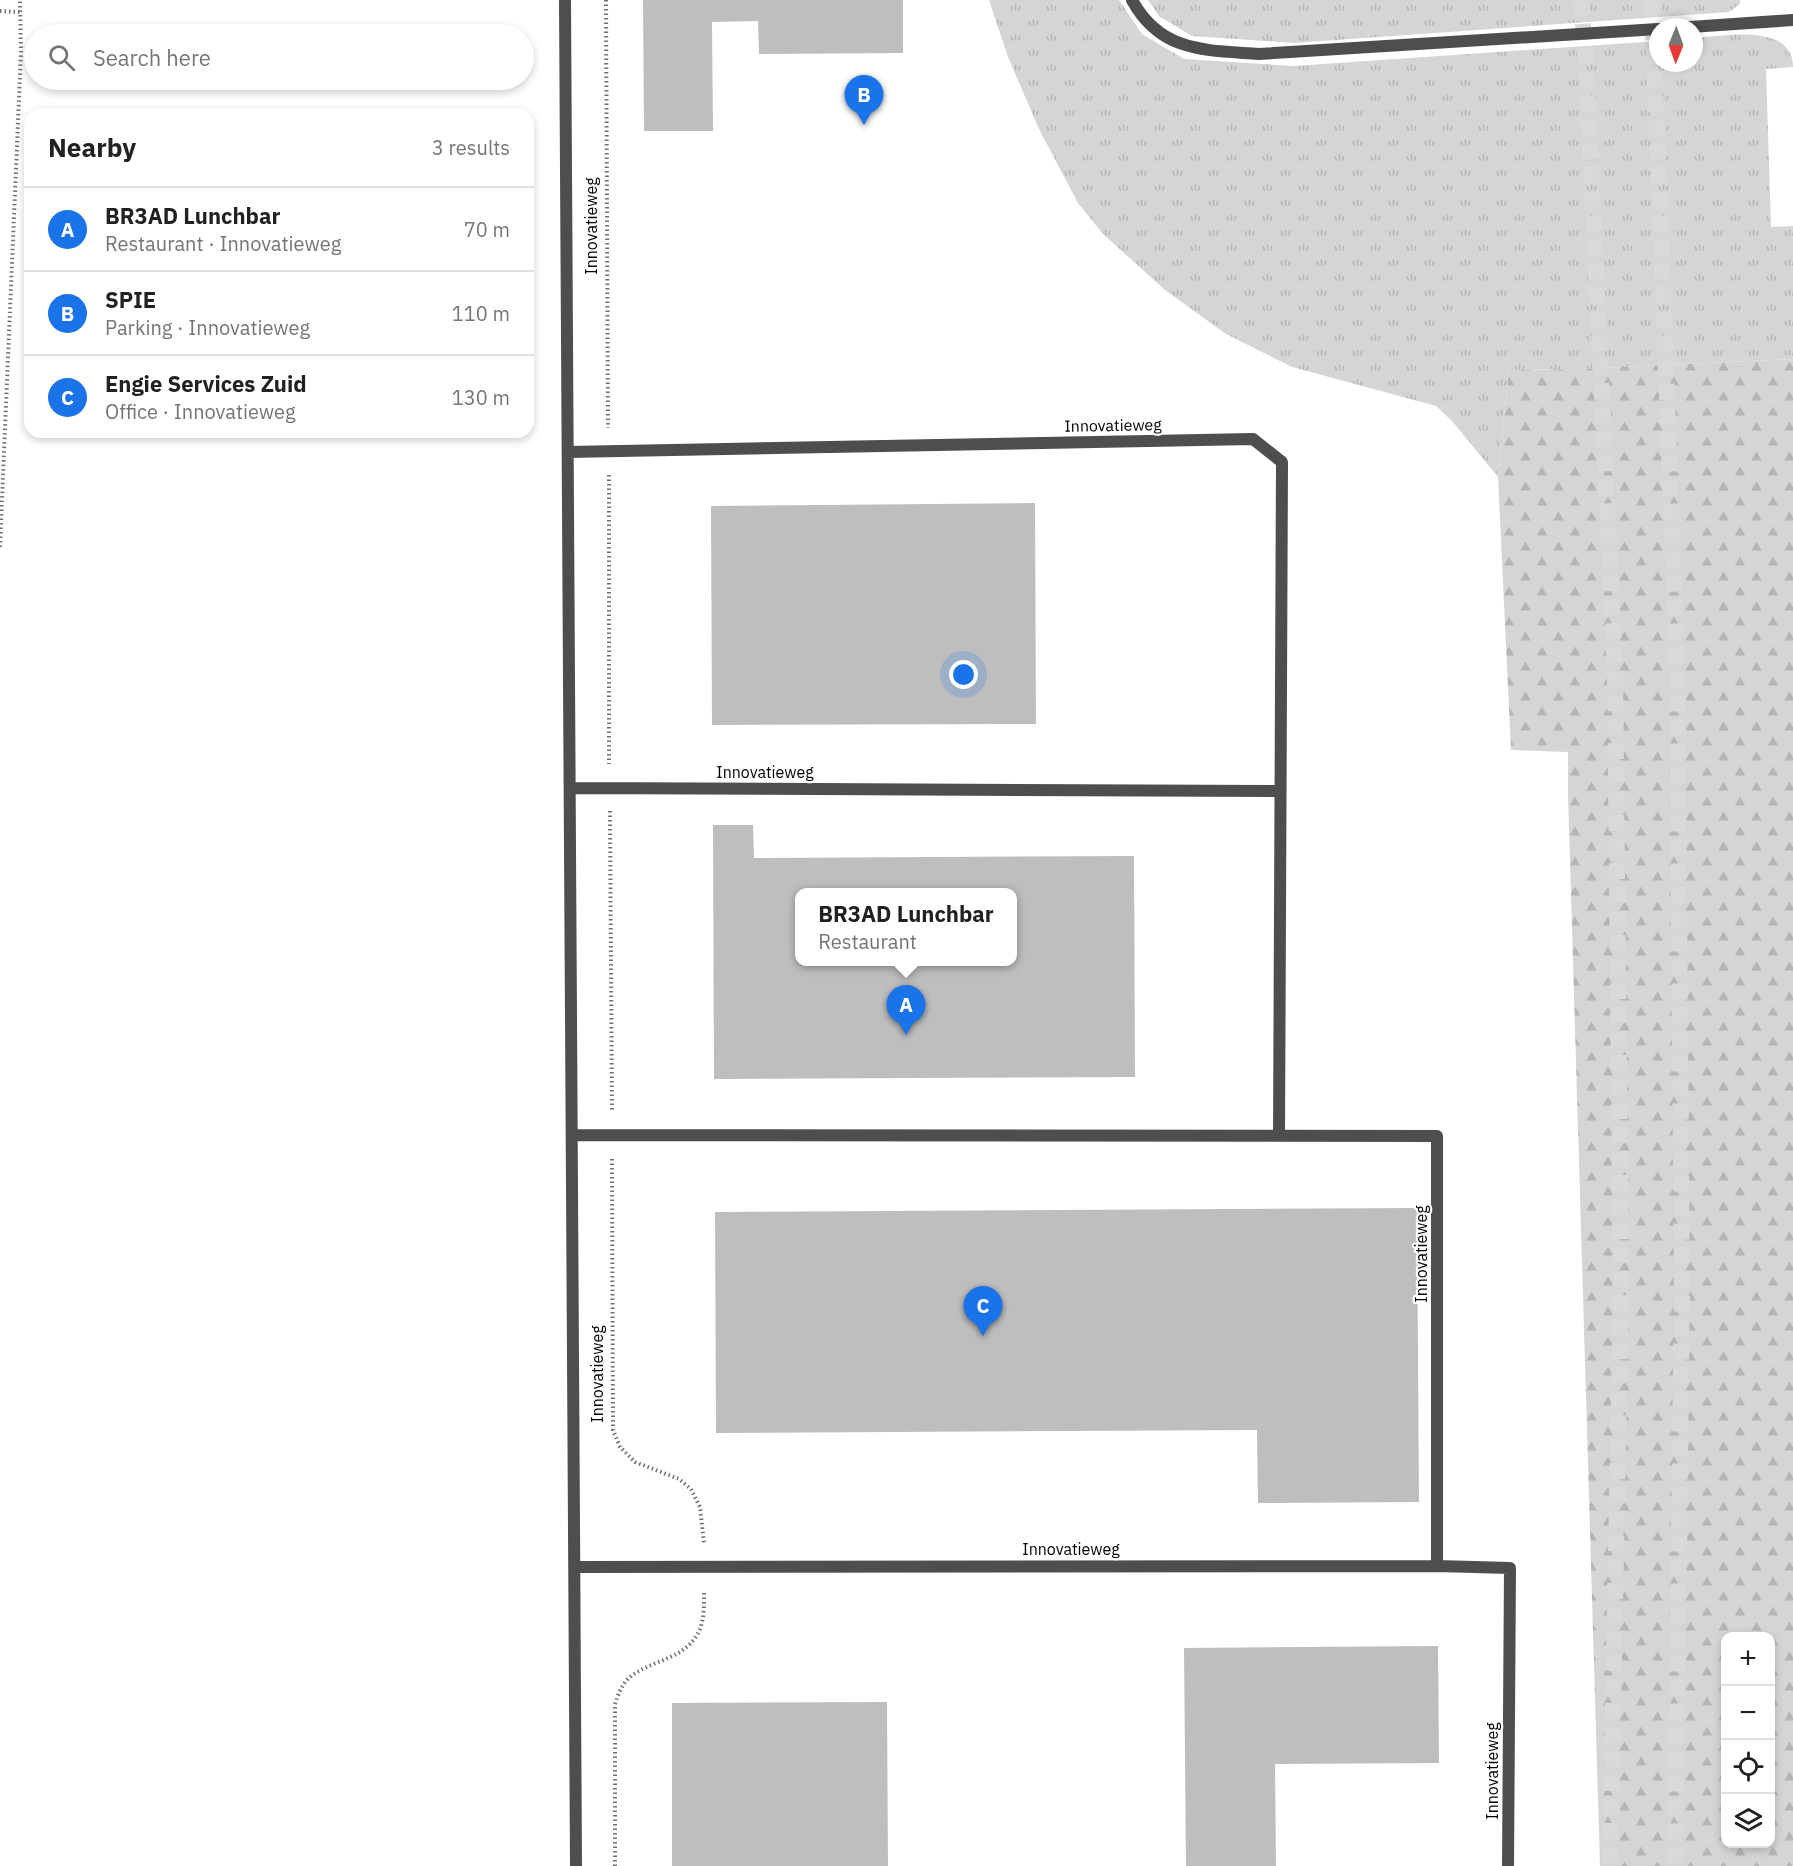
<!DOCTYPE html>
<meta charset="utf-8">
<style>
:root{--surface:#fff;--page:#f2f2f2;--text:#202124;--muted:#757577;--line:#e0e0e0;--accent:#1a73e8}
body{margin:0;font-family:"IBM Plex Sans",sans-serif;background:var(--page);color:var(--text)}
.controls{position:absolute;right:18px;bottom:18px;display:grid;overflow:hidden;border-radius:12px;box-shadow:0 3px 9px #0003}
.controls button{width:54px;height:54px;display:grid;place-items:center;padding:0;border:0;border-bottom:2px solid var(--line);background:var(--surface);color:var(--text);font:30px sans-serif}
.compass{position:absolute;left:1649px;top:18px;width:54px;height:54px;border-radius:50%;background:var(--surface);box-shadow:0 3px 9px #0003;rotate:181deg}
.you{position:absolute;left:964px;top:675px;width:21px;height:21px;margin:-15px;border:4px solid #fff;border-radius:50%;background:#1a73e8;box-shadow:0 0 0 9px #1a73e833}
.badge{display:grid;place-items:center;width:39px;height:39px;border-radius:50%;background:var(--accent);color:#fff;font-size:20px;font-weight:700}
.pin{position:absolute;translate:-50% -50px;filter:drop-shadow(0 2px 3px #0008)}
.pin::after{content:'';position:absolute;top:32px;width:21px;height:18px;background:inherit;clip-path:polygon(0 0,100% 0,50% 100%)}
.popup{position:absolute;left:795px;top:888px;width:222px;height:78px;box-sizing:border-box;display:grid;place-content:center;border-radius:12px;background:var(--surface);filter:drop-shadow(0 2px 4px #0005);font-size:20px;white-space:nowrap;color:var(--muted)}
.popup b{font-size:22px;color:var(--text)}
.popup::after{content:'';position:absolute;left:50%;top:100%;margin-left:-12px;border:12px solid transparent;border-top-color:var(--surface)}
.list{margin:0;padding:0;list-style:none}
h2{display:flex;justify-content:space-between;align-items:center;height:78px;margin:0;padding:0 24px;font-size:26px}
h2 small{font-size:20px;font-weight:400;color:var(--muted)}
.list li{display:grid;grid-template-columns:39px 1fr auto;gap:18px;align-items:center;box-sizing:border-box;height:84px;padding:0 24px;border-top:2px solid var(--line)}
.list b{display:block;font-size:22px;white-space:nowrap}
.list p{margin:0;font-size:20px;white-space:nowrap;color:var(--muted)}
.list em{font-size:20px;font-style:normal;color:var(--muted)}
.icon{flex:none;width:33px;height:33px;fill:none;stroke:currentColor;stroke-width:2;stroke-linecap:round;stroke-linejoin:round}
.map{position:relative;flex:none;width:1793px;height:1866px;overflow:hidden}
.search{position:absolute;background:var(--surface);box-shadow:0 3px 9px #0003;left:24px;top:24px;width:510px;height:66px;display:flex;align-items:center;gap:15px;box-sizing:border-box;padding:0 21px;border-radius:33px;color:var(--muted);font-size:22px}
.panel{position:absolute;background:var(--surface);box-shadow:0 3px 9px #0003;left:24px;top:108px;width:510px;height:330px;border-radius:18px}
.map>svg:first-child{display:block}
.grass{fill:url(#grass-tufts)}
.forest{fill:url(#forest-firs);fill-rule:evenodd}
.building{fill:#bebebe;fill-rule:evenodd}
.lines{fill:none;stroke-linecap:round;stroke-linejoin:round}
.trunk-tunnel{stroke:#d9d9d9;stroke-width:16;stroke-dasharray:16 8;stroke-linecap:butt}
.path{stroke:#707070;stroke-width:4;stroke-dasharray:1.5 3;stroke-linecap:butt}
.service{stroke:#4e4e4e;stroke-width:12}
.minor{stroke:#4e4e4e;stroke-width:12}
.labels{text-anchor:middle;stroke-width:4.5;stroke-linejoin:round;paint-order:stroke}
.street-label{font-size:16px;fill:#000;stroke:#fff}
</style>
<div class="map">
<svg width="1793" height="1866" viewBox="0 0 1793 1866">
<defs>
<pattern id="grass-tufts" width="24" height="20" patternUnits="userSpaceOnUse" patternTransform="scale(1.5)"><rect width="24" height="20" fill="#d5d5d5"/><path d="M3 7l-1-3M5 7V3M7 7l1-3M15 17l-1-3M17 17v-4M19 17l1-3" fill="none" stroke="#b5b5b5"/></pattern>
<pattern id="forest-firs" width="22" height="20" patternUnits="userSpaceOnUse" patternTransform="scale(1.5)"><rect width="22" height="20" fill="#d5d5d5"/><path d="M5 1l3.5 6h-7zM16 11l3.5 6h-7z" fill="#b5b5b5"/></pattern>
</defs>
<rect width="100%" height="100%" fill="#fff"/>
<path class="grass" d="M989 0H1119L1142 34 1184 59 1294 66 1658 41V63H1694V38C1723 36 1793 22 1793 67L1766 69 1771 227 1793 226V359L1583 369 1509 370 1498 477 1452 421 1436 406 1292 367 1226 334 1165 290 1103 234 1078 203 1039 129 1008 57Z
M1148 0H1740V4L1729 12 1294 43 1192 36 1159 16Z"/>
<path class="forest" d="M1793 359V1866H1600L1568 794V752L1511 750 1498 477 1509 370 1583 369ZM1726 1636H1770V1844H1726Z"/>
<path class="building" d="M643 0H903V53L759 54 758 21 712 22 713 131H644Z
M1035 503 1036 724 712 725 711 506Z
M713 825H753L754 858 1134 856 1135 1077 714 1079ZM800 892H1012V962H800Z
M1417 1208 1419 1502 1258 1503 1257 1430 716 1433 715 1212Z
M1438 1646 1439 1763 1275 1764 1276 1866H1186L1184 1648Z
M887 1702 888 1866H672V1703Z"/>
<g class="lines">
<path class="trunk-tunnel" d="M1581 0 1586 62 1615 672 1621 1289 1610 1866
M1652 0 1677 664 1682 1290 1675 1866"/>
<path class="path" d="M606 0 608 428
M0 11 20 12
M609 475V764
M0 547 21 51 20 0
M610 811 612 1112
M612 1159 613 1430 620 1447 635 1462 679 1479 691 1489 700 1507 704 1543
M615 1866V1704C617 1698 619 1692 622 1687 636 1661 680 1664 697 1635 705 1622 704 1604 704 1590"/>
<path class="service" d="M1132 0C1161 53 1206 50 1259 54L1658 29
M1690 27 1793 20"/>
<path class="minor" d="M565 0 576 1866
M568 452 1253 439 1282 462 1279 1136
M570 788 1280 791
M573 1135 1437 1136V1566
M576 1567 1437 1566 1510 1568 1508 1866"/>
</g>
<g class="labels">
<g class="street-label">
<text transform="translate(591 226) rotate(-90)" y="6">Innovatieweg</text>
<text transform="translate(1113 425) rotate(-1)" y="6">Innovatieweg</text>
<text x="765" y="778">Innovatieweg</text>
<text transform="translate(1421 1254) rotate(-90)" y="6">Innovatieweg</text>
<text transform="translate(597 1374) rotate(-90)" y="6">Innovatieweg</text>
<text x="1071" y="1555">Innovatieweg</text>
<text transform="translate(1492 1771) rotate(-90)" y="6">Innovatieweg</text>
</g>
</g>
</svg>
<div class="controls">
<button>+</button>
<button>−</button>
<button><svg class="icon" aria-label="locate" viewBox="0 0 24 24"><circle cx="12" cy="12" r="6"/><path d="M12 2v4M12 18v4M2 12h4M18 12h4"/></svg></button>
<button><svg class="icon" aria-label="layers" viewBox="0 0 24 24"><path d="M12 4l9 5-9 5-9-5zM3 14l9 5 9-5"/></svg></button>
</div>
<svg class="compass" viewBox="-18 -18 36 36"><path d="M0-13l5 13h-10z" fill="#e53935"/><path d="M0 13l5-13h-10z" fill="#757577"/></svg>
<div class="you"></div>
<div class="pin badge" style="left:906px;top:1035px">A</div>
<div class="popup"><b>BR3AD Lunchbar</b>Restaurant</div>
<div class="pin badge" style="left:864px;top:125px">B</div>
<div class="pin badge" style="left:983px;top:1336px">C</div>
<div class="search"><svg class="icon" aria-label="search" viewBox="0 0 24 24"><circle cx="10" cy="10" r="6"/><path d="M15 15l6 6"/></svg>Search here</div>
<section class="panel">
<h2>Nearby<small>3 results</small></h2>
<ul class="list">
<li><span class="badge">A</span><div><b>BR3AD Lunchbar</b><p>Restaurant · Innovatieweg</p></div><em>70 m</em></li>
<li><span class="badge">B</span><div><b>SPIE</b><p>Parking · Innovatieweg</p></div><em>110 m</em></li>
<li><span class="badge">C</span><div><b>Engie Services Zuid</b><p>Office · Innovatieweg</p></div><em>130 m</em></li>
</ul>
</section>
</div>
